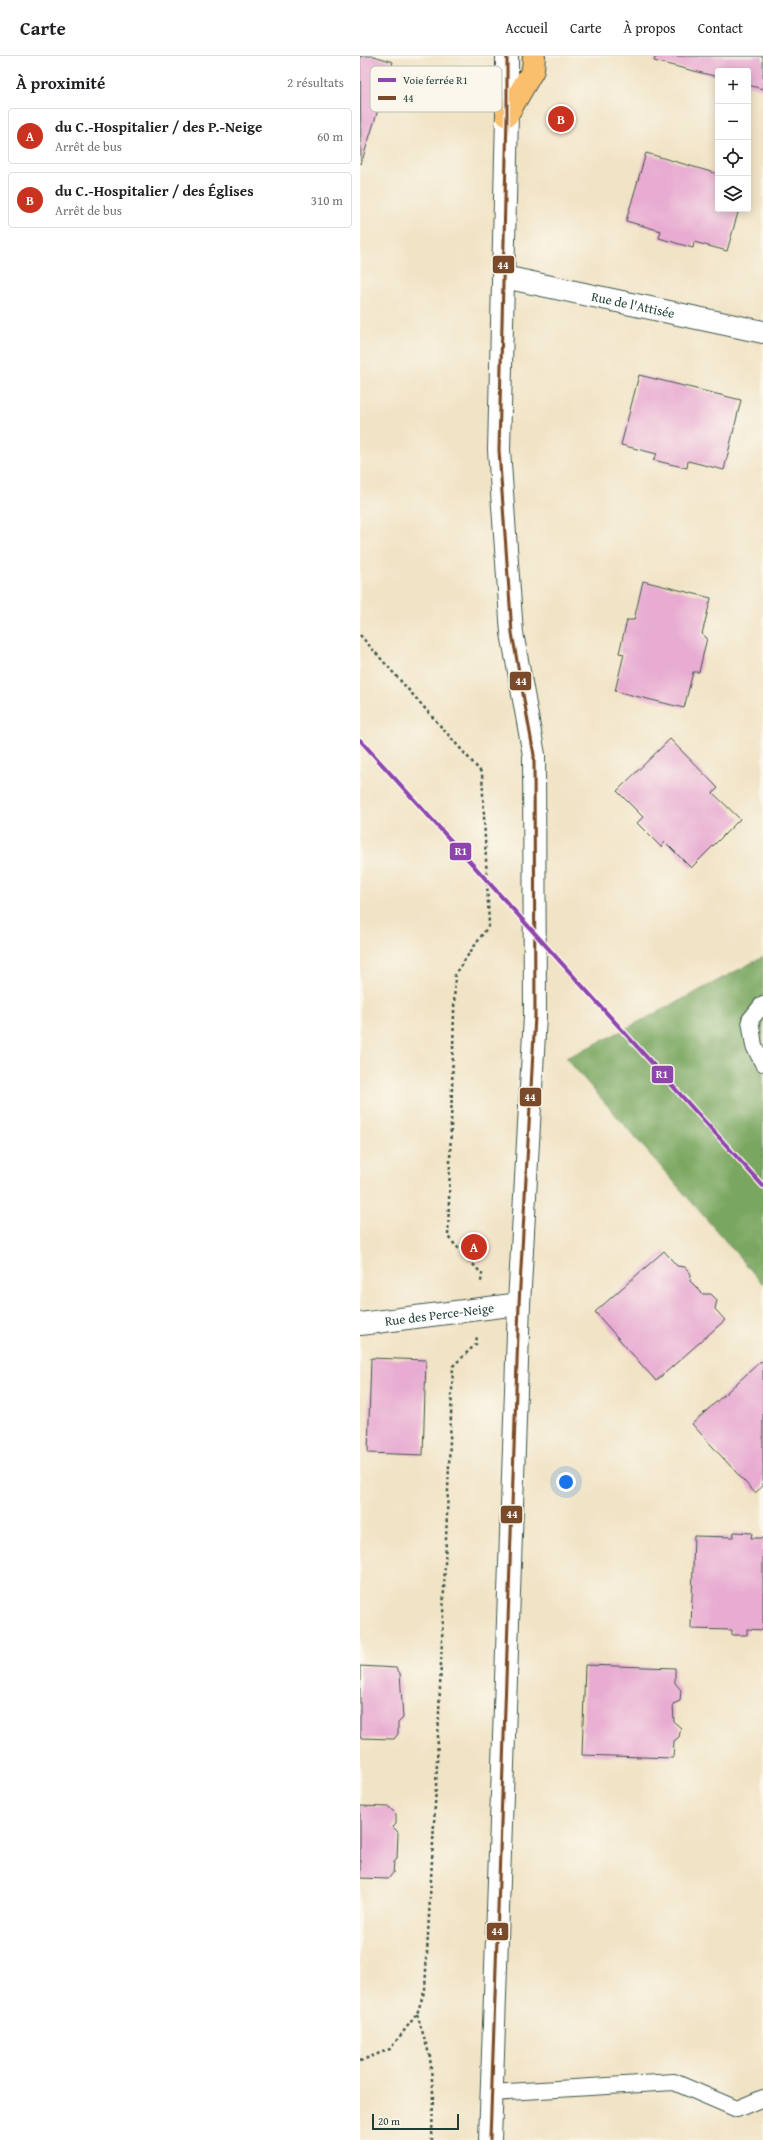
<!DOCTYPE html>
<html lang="fr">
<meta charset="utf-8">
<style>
:root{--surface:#fff;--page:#f6f6f6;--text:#202124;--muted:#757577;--line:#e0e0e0;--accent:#c8321e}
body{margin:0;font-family:"Gentium Book Plus",serif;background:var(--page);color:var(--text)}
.controls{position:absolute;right:12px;top:12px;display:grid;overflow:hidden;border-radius:4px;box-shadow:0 2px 10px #0003}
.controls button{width:36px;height:36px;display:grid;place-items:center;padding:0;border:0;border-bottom:1px solid var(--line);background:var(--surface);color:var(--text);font:20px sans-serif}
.scale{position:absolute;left:12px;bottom:10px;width:87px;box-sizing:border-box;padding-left:4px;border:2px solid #1f3d34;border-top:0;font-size:11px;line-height:14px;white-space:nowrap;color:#1f3d34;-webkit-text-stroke:3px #fbf7ec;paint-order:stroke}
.you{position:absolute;left:206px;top:1426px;width:14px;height:14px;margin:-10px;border:3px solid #fff;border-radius:50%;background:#1a73e8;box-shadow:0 0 0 6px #1a73e833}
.badge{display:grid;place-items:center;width:26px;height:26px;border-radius:50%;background:var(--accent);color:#fff;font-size:13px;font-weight:700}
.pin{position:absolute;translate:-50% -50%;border:2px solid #fff;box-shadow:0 1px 4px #0006}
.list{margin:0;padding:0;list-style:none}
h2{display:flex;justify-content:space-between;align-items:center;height:52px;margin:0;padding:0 16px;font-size:17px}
h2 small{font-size:13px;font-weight:400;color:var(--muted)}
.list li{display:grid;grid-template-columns:26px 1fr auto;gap:12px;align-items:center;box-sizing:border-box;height:56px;margin:0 8px 8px;padding:0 8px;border:1px solid var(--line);border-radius:4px}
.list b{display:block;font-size:15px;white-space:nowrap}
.list p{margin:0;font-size:13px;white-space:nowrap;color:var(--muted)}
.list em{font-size:13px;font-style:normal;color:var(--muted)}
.icon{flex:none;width:22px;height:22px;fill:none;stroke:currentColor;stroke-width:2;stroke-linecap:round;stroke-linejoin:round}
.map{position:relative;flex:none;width:403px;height:2084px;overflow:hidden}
header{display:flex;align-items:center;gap:24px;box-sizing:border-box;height:56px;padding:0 20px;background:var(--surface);border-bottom:1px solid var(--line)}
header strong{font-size:19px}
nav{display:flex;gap:22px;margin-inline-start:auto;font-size:14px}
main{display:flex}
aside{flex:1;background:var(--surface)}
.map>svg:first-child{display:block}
.forest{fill:#7aa760;stroke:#4c724a}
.building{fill:#e8abd1}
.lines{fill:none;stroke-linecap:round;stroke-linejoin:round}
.service-casing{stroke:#3e564a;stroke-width:18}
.minor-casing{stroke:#3e564a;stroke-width:24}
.tertiary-casing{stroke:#3e564a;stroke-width:24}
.primary-casing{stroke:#3e564a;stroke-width:24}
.path{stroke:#3e564a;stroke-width:2.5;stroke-dasharray:3 3;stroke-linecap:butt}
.service{stroke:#fff;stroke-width:16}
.minor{stroke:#fff;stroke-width:22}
.tertiary{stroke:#fff;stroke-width:22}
.primary{stroke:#f9bf6d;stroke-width:22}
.bus-1-casing{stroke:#fbf7ec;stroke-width:6}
.bus-1{stroke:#7a4b2a;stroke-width:3}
.rail-1-casing{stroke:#fbf7ec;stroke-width:7}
.rail-1{stroke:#8e44ad;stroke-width:4}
.labels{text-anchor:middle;stroke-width:4;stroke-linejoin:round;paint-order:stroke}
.street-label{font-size:13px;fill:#1f3d34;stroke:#fbf7ec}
.key{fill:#fbf7ec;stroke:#b9bfb5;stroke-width:1}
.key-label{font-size:11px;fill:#1f3d34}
.line-badge{stroke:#fbf7ec;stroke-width:1.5}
.badge-label{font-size:11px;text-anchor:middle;font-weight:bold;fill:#fff}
</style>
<header>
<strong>Carte</strong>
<nav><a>Accueil</a><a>Carte</a><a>À propos</a><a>Contact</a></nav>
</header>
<main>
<aside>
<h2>À proximité<small>2 résultats</small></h2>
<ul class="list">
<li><span class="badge">A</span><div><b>du C.-Hospitalier / des P.-Neige</b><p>Arrêt de bus</p></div><em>60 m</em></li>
<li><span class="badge">B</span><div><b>du C.-Hospitalier / des Églises</b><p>Arrêt de bus</p></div><em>310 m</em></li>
</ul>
</aside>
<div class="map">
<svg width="403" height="2084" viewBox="0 0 403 2084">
<rect width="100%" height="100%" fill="#fbf7ec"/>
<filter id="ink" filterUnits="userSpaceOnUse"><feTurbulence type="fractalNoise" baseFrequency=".025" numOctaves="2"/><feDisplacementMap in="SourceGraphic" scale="8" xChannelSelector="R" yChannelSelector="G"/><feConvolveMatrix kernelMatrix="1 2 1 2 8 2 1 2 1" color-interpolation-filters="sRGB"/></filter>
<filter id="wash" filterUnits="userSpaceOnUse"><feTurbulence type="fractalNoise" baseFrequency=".012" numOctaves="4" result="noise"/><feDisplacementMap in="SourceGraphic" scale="16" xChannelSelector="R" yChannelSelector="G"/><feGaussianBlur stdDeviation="0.9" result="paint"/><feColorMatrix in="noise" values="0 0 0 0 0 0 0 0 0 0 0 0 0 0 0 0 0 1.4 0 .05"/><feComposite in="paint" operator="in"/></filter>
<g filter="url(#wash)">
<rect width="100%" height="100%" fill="#f1e3c5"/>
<path class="forest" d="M403 901V1228L206 1002 248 982Z"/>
<g id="blocks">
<path class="building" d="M0 0H14L33 6 1 108Z
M296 0H403V33L388 29V15H358V21L294 5Z
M286 97 358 118V153H379L367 195 334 186 333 192 299 182 301 175 266 165Z
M279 319 381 344 364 414 328 405 327 412 293 404 297 398 261 389Z
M283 525 351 542 342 578 347 582 339 616H333L324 652 255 635 264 598 259 597 267 564H274Z
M310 683 358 732 353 737 380 763 331 812 305 786 301 791 277 767 283 761 257 735Z
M304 1195 317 1210 325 1211 331 1218 330 1225 343 1238H351L357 1244 355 1253 365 1264 296 1325 235 1256Z
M11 1302 66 1304 63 1399 8 1397Z
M401 1305 403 1307V1430L395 1437 332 1368Z
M374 1476 392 1477 391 1482H403V1574L387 1573V1579H372V1574L331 1573 334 1480 373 1481Z
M225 1609 315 1612V1627L321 1634 320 1645 313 1648 314 1666 321 1672 319 1681 314 1685 313 1702 222 1699Z
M0 1610 36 1612 40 1617 43 1662 38 1667V1678L34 1683 0 1682Z
M0 1750 29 1751 36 1758V1768L33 1771 38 1776 37 1803 34 1806 33 1817 28 1823 0 1822Z"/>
</g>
</g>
<g filter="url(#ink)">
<use href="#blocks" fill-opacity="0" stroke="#3e564a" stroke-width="1"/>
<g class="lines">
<g class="service-casing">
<path id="service" d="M403 948 390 964 394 990 403 1007
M132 2037 314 2026 377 2053 403 2042"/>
</g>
<g class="minor-casing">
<g id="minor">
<path id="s1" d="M144 221 403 276"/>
<path id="s2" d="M0 1268 159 1248"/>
</g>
</g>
<g class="tertiary-casing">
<path id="tertiary" d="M130 2084 159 1248 175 960 174 699 152 577 139 394 147 59V0"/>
</g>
<g class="primary-casing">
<path id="primary" d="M147 59 173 14 174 0"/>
</g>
<path class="path" d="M0 579 122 717 129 869 95 918 88 1181 122 1218 121 1226
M57 1958 70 2001 73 2036 72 2084
M0 2005 30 1993 57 1958 65 1933 76 1731 93 1310 116 1288 117 1279"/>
<use href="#service" class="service"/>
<use href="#minor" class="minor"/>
<use href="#tertiary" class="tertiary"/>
<use href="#primary" class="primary"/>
<g class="bus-1-casing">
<path id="bus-1" d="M130 2084 159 1248 175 960 174 699 152 577 139 394 147 59V0"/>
</g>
<use href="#bus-1" class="bus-1"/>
<g class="rail-1-casing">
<path id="rail-1" d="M0 684 403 1130"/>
</g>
<use href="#rail-1" class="rail-1"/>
</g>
</g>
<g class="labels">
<g class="street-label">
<text dy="5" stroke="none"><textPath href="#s1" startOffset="132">Rue de l'Attisée</textPath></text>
<text dy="5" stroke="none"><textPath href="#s2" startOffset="80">Rue des Perce-Neige</textPath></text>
</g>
</g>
<rect x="10" y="10" width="132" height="46" rx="6" class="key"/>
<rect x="18" y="22" width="18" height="4" fill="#8e44ad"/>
<rect x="18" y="40" width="18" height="4" fill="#7a4b2a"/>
<g class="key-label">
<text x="43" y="28">Voie ferrée R1</text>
<text x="43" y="46">44</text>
</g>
<g class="line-badge">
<rect x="132" y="199" width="23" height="19" rx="4" fill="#7a4b2a"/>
<rect x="149" y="615" width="23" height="20" rx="4" fill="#7a4b2a"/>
<rect x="89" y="786" width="23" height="19" rx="4" fill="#8e44ad"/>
<rect x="291" y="1009" width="23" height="19" rx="4" fill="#8e44ad"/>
<rect x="159" y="1031" width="23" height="20" rx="4" fill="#7a4b2a"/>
<rect x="140" y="1449" width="23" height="19" rx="4" fill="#7a4b2a"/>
<rect x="126" y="1866" width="23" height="19" rx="4" fill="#7a4b2a"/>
</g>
<g class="badge-label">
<text x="143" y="213">44</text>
<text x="161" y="629">44</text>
<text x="101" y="799">R1</text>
<text x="302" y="1022">R1</text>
<text x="170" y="1045">44</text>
<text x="152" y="1462">44</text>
<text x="137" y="1879">44</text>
</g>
</svg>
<div class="controls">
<button>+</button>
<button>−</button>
<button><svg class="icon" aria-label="locate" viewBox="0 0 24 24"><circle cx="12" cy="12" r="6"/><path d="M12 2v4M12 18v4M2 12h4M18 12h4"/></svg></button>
<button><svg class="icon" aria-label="layers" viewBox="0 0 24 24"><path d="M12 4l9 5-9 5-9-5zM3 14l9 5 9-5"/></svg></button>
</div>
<div class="scale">20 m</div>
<div class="you"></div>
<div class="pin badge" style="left:114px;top:1191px">A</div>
<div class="pin badge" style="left:201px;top:63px">B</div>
</div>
</main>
